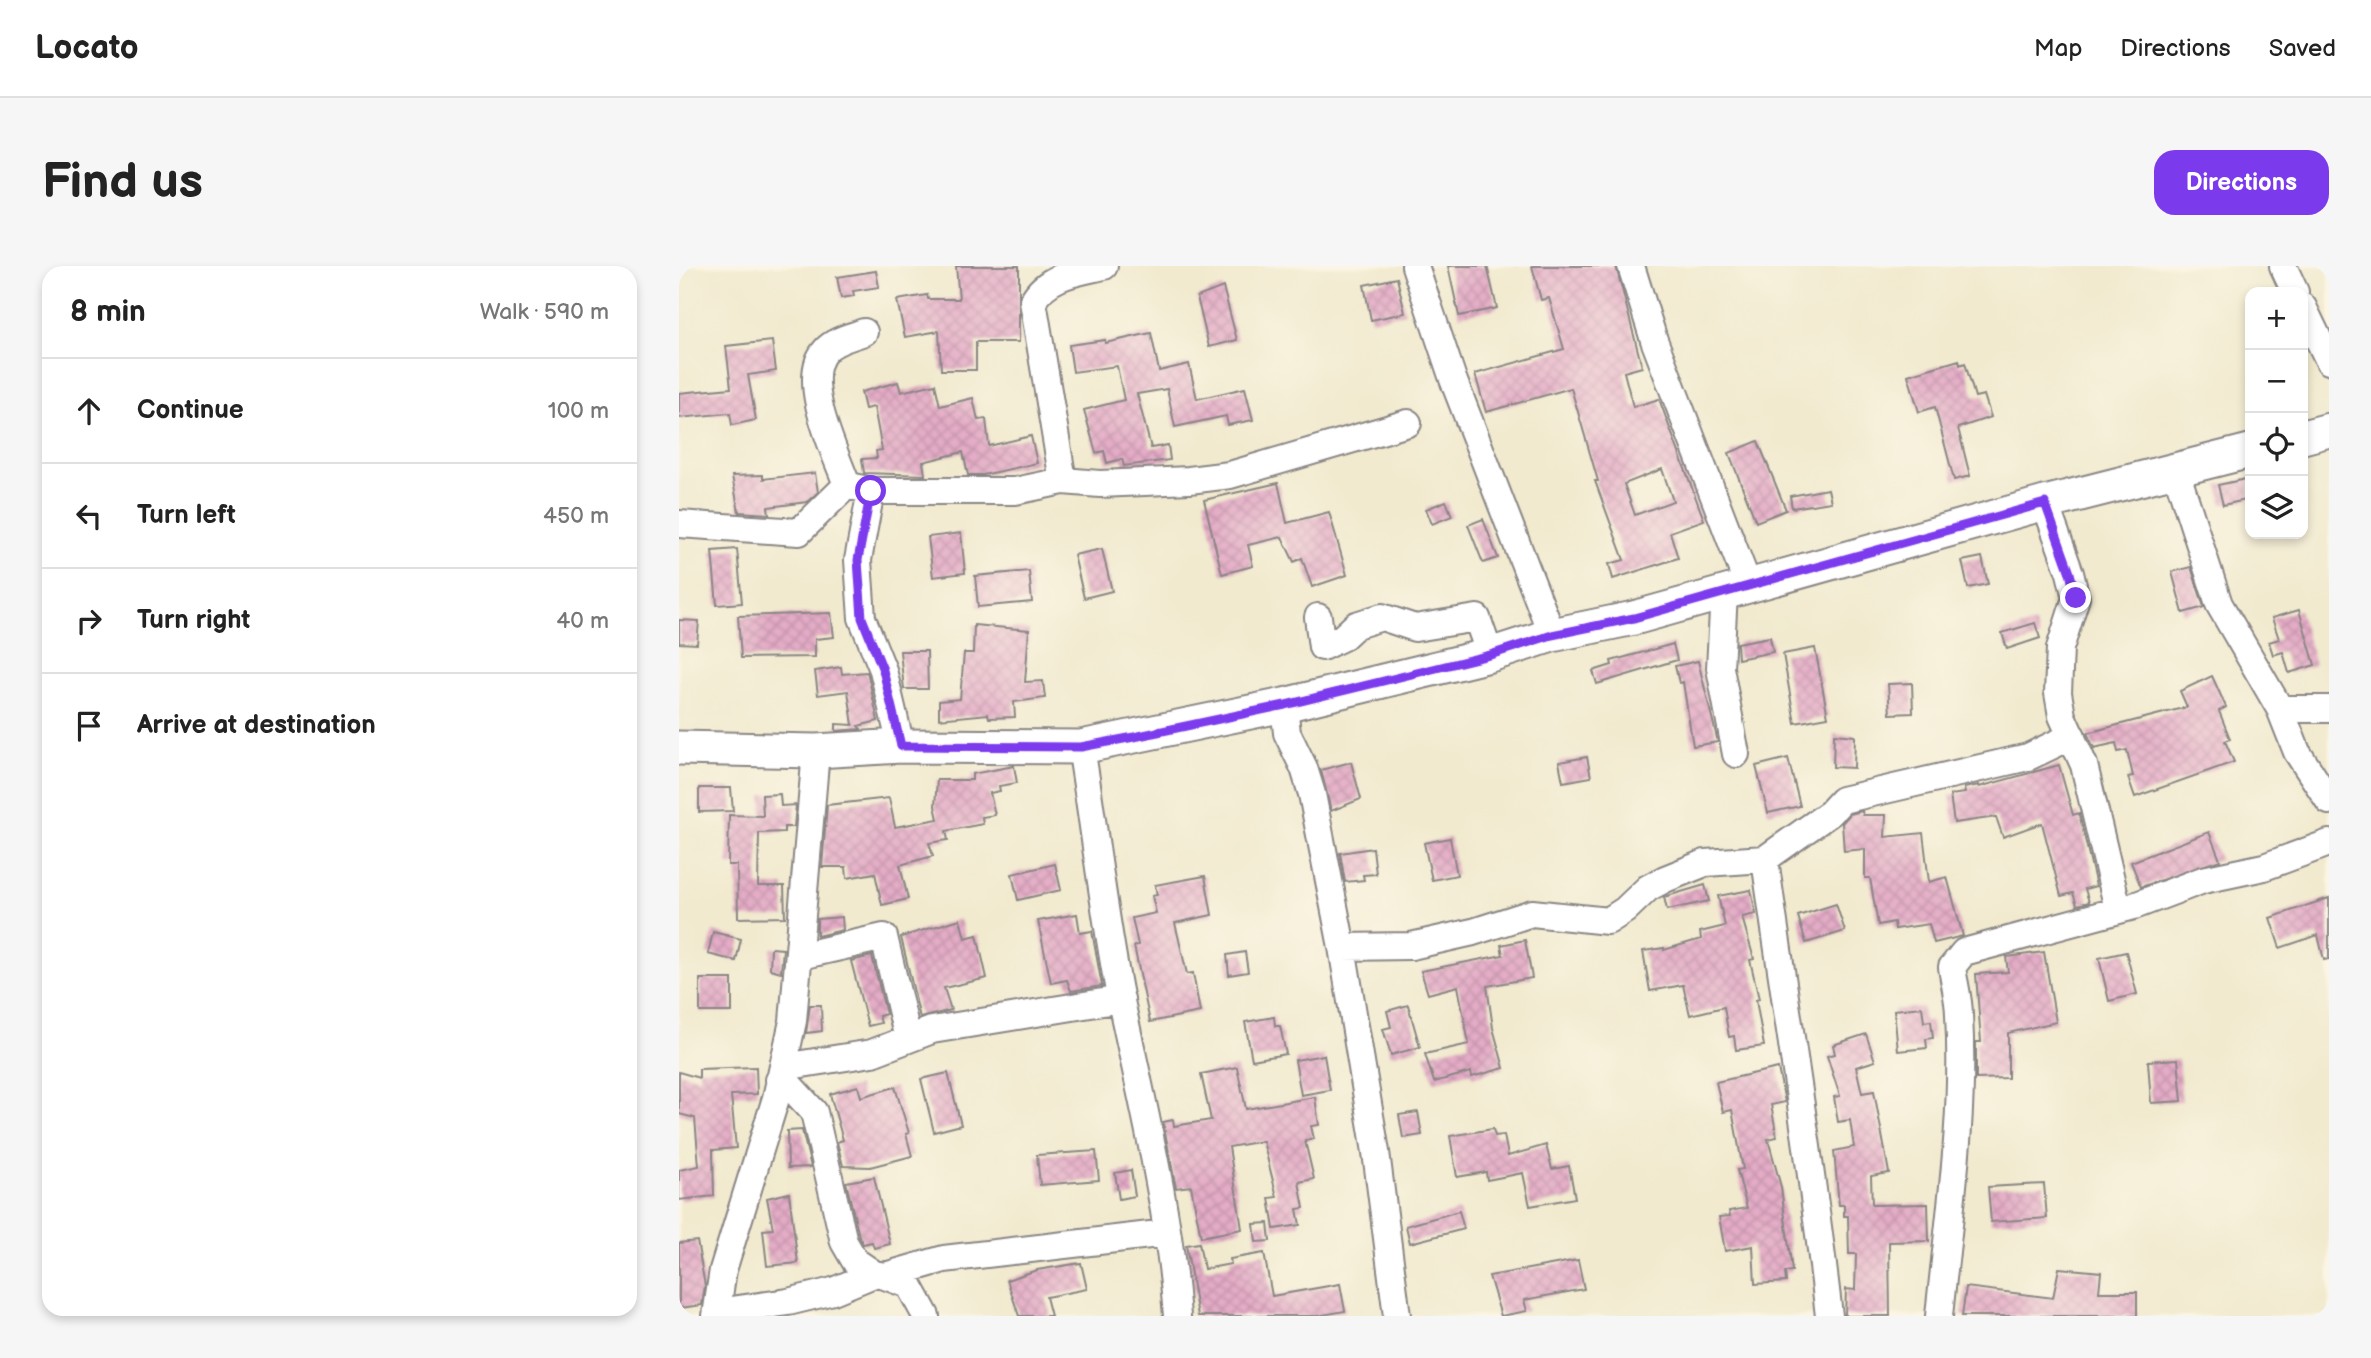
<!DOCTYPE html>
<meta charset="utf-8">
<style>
:root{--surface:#fff;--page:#f6f6f6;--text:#222;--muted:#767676;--line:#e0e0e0;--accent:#7c3aed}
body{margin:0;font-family:"Balsamiq Sans",sans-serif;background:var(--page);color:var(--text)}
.controls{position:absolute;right:21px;top:21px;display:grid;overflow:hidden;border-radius:14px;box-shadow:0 4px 10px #0003}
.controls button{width:63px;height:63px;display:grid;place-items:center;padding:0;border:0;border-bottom:2px solid var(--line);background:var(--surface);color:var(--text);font:35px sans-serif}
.stop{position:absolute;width:21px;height:21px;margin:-16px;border:5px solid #7c3aed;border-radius:50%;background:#fff}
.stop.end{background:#7c3aed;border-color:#fff;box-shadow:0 2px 7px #0008}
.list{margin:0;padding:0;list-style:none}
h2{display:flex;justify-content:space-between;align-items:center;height:91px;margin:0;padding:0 28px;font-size:30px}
h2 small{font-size:23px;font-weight:400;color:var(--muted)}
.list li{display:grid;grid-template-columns:46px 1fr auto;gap:21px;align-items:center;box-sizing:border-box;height:105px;padding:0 28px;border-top:2px solid var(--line)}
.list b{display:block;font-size:26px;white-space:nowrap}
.list em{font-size:23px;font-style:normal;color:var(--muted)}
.icon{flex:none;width:38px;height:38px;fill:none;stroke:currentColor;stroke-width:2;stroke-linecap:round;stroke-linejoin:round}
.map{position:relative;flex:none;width:1650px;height:1050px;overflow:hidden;border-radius:21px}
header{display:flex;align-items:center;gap:42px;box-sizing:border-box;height:98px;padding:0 35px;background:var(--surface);border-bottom:2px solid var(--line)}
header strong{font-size:33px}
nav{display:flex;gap:38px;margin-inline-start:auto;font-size:24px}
.intro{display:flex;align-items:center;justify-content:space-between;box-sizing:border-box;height:168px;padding:0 42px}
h1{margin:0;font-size:49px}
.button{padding:18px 32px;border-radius:21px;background:var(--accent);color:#fff;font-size:24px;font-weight:700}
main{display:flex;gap:42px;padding:0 42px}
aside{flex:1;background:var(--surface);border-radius:21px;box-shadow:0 4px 10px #0003}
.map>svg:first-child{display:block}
.building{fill:url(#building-cross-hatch);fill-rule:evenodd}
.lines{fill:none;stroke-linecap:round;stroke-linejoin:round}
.minor-casing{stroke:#8a8685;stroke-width:30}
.major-casing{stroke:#8a8685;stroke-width:37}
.minor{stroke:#fff;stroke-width:26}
.major{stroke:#fff;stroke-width:33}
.route{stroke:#7c3aed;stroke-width:9}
</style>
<header>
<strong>Locato</strong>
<nav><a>Map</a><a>Directions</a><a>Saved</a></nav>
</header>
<div class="intro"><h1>Find us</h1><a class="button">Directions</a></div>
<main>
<aside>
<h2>8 min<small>Walk · 590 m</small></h2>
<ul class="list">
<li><svg class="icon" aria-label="ahead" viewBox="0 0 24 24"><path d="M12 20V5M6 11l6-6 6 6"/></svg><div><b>Continue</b></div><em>100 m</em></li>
<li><svg class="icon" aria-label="left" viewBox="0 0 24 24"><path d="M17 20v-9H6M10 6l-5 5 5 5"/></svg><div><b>Turn left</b></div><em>450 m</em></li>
<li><svg class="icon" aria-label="right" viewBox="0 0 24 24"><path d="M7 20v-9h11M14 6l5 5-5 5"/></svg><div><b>Turn right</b></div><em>40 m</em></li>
<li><svg class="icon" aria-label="arrive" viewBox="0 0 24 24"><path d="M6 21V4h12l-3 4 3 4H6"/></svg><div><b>Arrive at destination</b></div></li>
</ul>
</aside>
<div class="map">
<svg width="1650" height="1050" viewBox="0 0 1650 1050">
<defs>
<pattern id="building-cross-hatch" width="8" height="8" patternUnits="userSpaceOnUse" patternTransform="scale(1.75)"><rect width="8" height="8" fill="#e4acc6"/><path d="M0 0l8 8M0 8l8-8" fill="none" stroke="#c394ab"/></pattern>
</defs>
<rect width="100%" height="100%" fill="#fcf5e5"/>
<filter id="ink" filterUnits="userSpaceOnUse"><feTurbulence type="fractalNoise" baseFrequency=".0143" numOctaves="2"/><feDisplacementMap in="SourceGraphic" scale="14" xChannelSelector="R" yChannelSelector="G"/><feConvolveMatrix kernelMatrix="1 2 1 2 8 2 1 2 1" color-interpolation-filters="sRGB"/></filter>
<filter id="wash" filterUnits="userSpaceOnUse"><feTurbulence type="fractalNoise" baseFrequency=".00686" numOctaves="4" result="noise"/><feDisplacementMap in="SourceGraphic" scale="28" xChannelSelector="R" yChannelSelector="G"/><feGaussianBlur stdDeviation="1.57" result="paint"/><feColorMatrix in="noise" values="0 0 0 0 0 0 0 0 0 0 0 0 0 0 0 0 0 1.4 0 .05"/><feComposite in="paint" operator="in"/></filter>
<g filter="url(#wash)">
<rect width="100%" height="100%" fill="#f1eacf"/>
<g id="blocks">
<path class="building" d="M277 0H340V76H297V104H262L260 65 226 71 218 34 248 29 249 33H280Z
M769 0H808L818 42 780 50Z
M853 0H937L963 101 945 106 954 141 980 133 1025 254 991 266 999 292 934 313 930 298 945 294 916 215H919L892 122 807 146 796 108 885 83 870 32 862 34ZM983 203 994 235 956 249 945 218Z
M197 5 200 21 174 25 175 30 162 32 158 11Z
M718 12 726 47 692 54 685 19Z
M544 21 558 74 530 81 518 31Z
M472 67 480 105 510 98 518 133 566 122 574 154 549 159 547 150 496 161 488 123 458 128 472 182 489 179 491 194 445 200 443 193 428 197 425 185 417 187 405 144 445 134 438 100 394 106 390 79 426 74V77Z
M93 75 97 105 69 109 77 154 53 159 51 147 0 152V127L52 122 47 80Z
M1280 94 1281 99 1286 97 1296 131 1305 129 1312 151 1279 162 1291 210 1275 214 1256 141 1240 146 1229 109Z
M219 116 222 126 256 118 261 140 294 132 299 154 307 153 310 180 352 170 358 197 304 209H289L284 186 244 196 246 209 185 207 183 193 198 192 197 185 203 184 195 141 186 143 182 126Z
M1079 175 1107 244 1077 256 1050 187Z
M136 207 139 226 128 236 89 241 90 248 60 246 53 210 84 209V213Z
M1571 212V233L1544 239 1539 219Z
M599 217 608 257 650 246 668 309 633 321 623 292 615 296 603 271 569 279 574 300 543 308 525 234Z
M1149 223 1152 236 1113 242 1111 230Z
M767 235 773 250 753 258 747 243Z
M804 253 819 292 804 297 789 259Z
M282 267 286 307 254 311 249 271Z
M58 283 63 337 38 339 33 285Z
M423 283 433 325 405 332 395 289Z
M1303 291 1309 318 1289 322 1283 295Z
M1512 301 1525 341 1504 347 1493 306Z
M350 305 353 336 299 341 296 310Z
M1620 344 1636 399 1610 407 1604 386 1594 389 1590 376 1600 373 1593 352Z
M152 347 155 371 136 373V391L62 392 59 350Z
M0 354 20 355 18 378 0 377Z
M1356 357 1361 372 1328 383 1323 367Z
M295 359 350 364 346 416 364 415 366 432 335 436 336 451 310 452 309 448 260 453V435L281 433 285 387H294Z
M1091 371 1094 386 1059 393 1058 377Z
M994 378 998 394 918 418 914 405 933 399 932 395Z
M1136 382 1149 451 1116 457 1104 388Z
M221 385H248L249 423H225Z
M1019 395 1039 476 1014 480 1004 416 1000 417 996 400Z
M162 401 163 408 188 406 189 409 199 455 179 460 182 463 157 465V458L174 459 169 425 139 429 136 405Z
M1533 410 1547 441 1540 445 1551 473 1546 475 1555 496 1456 531 1449 511 1454 510 1448 484 1439 486 1437 477 1415 482 1408 467 1508 441 1501 425Z
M1233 417 1234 447 1211 448 1209 418Z
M1155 468 1176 470 1175 502 1154 501Z
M908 491 912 511 884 516 880 496Z
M1109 492 1121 540 1089 547 1077 500Z
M672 496 682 533 652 545 642 504Z
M1380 499 1394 549 1400 547 1417 620 1406 623 1410 636 1398 639 1394 627 1382 630 1363 557 1324 571 1317 551 1275 557 1271 529 1286 527 1285 522 1300 519V521Z
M335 500 338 517 320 520 321 525 311 527 316 549 303 551 304 558 267 565 269 574 250 577 254 590 221 599 229 633 203 639 196 607 168 612 167 601H143L148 539 210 532 216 561 259 553 256 540 258 514H293V508Z
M20 522H52L54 545 20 546Z
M101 528 102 540 117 539 115 561H105V566L80 567 79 620H105L106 651 59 652 58 599H49L50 549 84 550 83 529Z
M1183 545 1184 549H1207L1206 571 1244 567 1250 616 1268 611 1284 670 1255 677 1250 658 1216 663 1215 656 1199 659 1191 612H1186V583L1165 585 1163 557 1171 548Z
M1530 566 1541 594 1462 621 1452 596Z
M771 572 778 609 753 614 745 577Z
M694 582 697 608 684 609 685 614 666 616 661 587Z
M376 598 382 624 339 634 333 608Z
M526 610 533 649 496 657 508 708 514 707 521 746 471 756 455 680 459 679 453 652 477 647 473 630 478 629 476 619Z
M1026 619 1030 635 988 644 985 631Z
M1072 624 1077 648 1063 651 1075 693 1071 694 1080 733 1077 734 1085 780 1057 784 1055 770 1050 771 1045 741 1011 749 1004 719 971 725 964 685 985 682V684L1022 673 1021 666 1046 660 1039 630Z
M1650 632V693L1645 694 1639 669 1601 682 1591 652Z
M1157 638 1166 665 1127 677 1119 650Z
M398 648 401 667 413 665 423 720 392 725 388 714 372 717 359 655Z
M163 651 164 664 138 670V653Z
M281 653 286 672 298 669 308 712 265 722 272 744 241 752 222 671Z
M34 666 62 673 57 695 29 688Z
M846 674 853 712 808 720 814 762 825 802 793 811 792 806 755 816 746 788 790 778 779 720 749 728 742 705 824 689 822 679Z
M92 682 104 683 102 706 91 703Z
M566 686 569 706 550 709 548 689Z
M1365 686 1377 756 1329 767V812L1297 813V776H1302L1297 708 1329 706 1327 691Z
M1447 686 1458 728 1430 735 1420 692Z
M193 690 207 748 200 750 202 757 189 760 172 695Z
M21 713H53V746H21Z
M131 739H142L143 765 127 767Z
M729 739 741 781 712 789 704 763 712 761 708 745Z
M1243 741 1245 756 1252 755 1254 772 1247 773 1248 782 1219 785 1215 744Z
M595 751 596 760H601L607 788 573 794 566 756Z
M1187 768 1196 795 1177 801 1183 827 1195 825 1210 907 1192 910 1193 939 1249 938 1250 975 1210 976 1211 1050H1166L1167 1023 1176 1024 1177 988H1170L1169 950H1165V939H1160L1155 885 1175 881 1171 854 1159 856 1155 831 1161 830 1148 790 1156 788 1154 779Z
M645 789 651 824 622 829 616 794Z
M1499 793 1503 835 1472 837 1469 795Z
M77 801 78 828 52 829 57 882 34 884 35 930 0 934V904L20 900 16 852 0 848V806L20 812V803Z
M558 801 567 843 636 831 640 859 632 860 635 873 626 875 635 913 620 916 625 942 618 943 621 959 595 963 590 932 598 931 584 875 550 881 563 963 522 971 512 920 497 922 484 856 494 854 495 860 532 854 522 808Z
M1099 802 1106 836 1092 839 1098 871 1089 873 1102 921 1113 1005 1106 1006 1107 1016 1076 1018 1074 980 1046 985 1040 951 1051 950 1050 945 1068 942 1058 904 1064 903 1053 844 1044 846 1037 816Z
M269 807 282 859 255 866 242 813Z
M179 820 182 831 216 821 230 867 227 868 233 890 191 901 164 900 158 876 164 874 151 828Z
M739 846 743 869 724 872 720 849Z
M814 863 816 870 825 869 829 890 867 879 873 903 890 900 896 932 851 940 844 907 808 914 807 906 778 911 771 870Z
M123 864 132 901 109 902 108 865Z
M417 885 420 914 361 919 358 889Z
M452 904 456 930 440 933 436 907Z
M195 911 211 978 195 982 193 976 184 978 180 970 167 916Z
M1365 918 1368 952 1312 956 1309 921Z
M110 927 119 997 88 1000 84 964 94 963 88 932Z
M780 945 785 963 731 977 727 960Z
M589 957 591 975 577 976 575 958Z
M18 975 26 1020 23 1039 0 1042V977Z
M520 977 525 1003 552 998 551 993 585 987 593 1030 661 1018 666 1045 638 1050H519L507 979Z
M899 994 905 1023 845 1034 848 1045 822 1050 810 1010Z
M402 997 408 1023 367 1031 372 1050H340L328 1014 358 1004Z
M1380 1002 1422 1006 1420 1026H1458V1050H1283L1287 1021 1374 1032Z"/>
</g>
</g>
<g filter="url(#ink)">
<use href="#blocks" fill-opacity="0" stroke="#8a8685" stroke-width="2"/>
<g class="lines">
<g class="minor-casing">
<path id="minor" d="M736 0 774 113 873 369
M952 0 975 74 1069 319
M1604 0 1616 26
M1624 41 1650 95
M1497 205 1540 338 1601 443 1618 486 1650 535
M384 215 354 35C368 9 399 6 425 0
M168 219 192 225 179 294 183 352 204 404 222 480
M168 219C157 188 120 113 146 85 155 74 172 71 185 66
M192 225H336L384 215 421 218 510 214 551 209 729 157
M1366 237 1391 307 1397 332 1381 382 1379 427 1383 450 1405 499 1439 643
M0 258 120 266 168 219
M1045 326 1041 402 1057 488
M639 351 643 381 664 371 677 359 703 351 736 362 798 352 811 389
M605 439 608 467 625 502 633 528 663 681 697 886 718 1050
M1601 443H1650
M402 481C416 566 425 651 442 735 464 839 490 943 498 1050
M1086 593C1107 746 1133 897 1150 1050
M663 681 732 680 794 666 853 647 929 655 946 644 969 622 986 613 1026 597 1086 593 1151 547 1163 534 1349 491 1393 470
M121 690 205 671 229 773
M104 801 193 787 253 764 442 733
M100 814 112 821 135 846 165 976 176 995 195 1008
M206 1010 230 1019 247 1050
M38 1046 109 1036 154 1025 195 1008 206 1010 265 993 488 967
M37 1050 44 1004 97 832 114 755 137 485
M1260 1050C1270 950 1286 850 1280 749 1280 733 1275 717 1273 701L1285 686 1455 640 1524 614 1585 601 1650 577"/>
</g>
<g class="major-casing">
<path id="major" d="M1624 171 1650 164
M0 482 137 485 222 480 402 481 605 439 811 389 873 369 955 352 1366 237 1571 185"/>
</g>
<use href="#minor" class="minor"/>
<use href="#major" class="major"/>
</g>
</g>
<g class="lines" filter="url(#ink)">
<path class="route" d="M192 225 179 294 183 352 204 404 222 480 402 481 455 471 606 439 811 389 873 369 955 352 1366 237 1391 307 1397 332"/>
</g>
</svg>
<div class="controls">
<button>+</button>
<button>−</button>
<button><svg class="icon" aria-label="locate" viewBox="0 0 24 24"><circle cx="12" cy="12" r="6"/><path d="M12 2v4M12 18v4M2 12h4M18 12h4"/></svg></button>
<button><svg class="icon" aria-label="layers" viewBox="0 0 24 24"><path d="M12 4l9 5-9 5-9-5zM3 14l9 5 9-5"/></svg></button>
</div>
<div class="stop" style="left:192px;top:225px"></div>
<div class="stop end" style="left:1397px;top:332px"></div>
</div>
</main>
